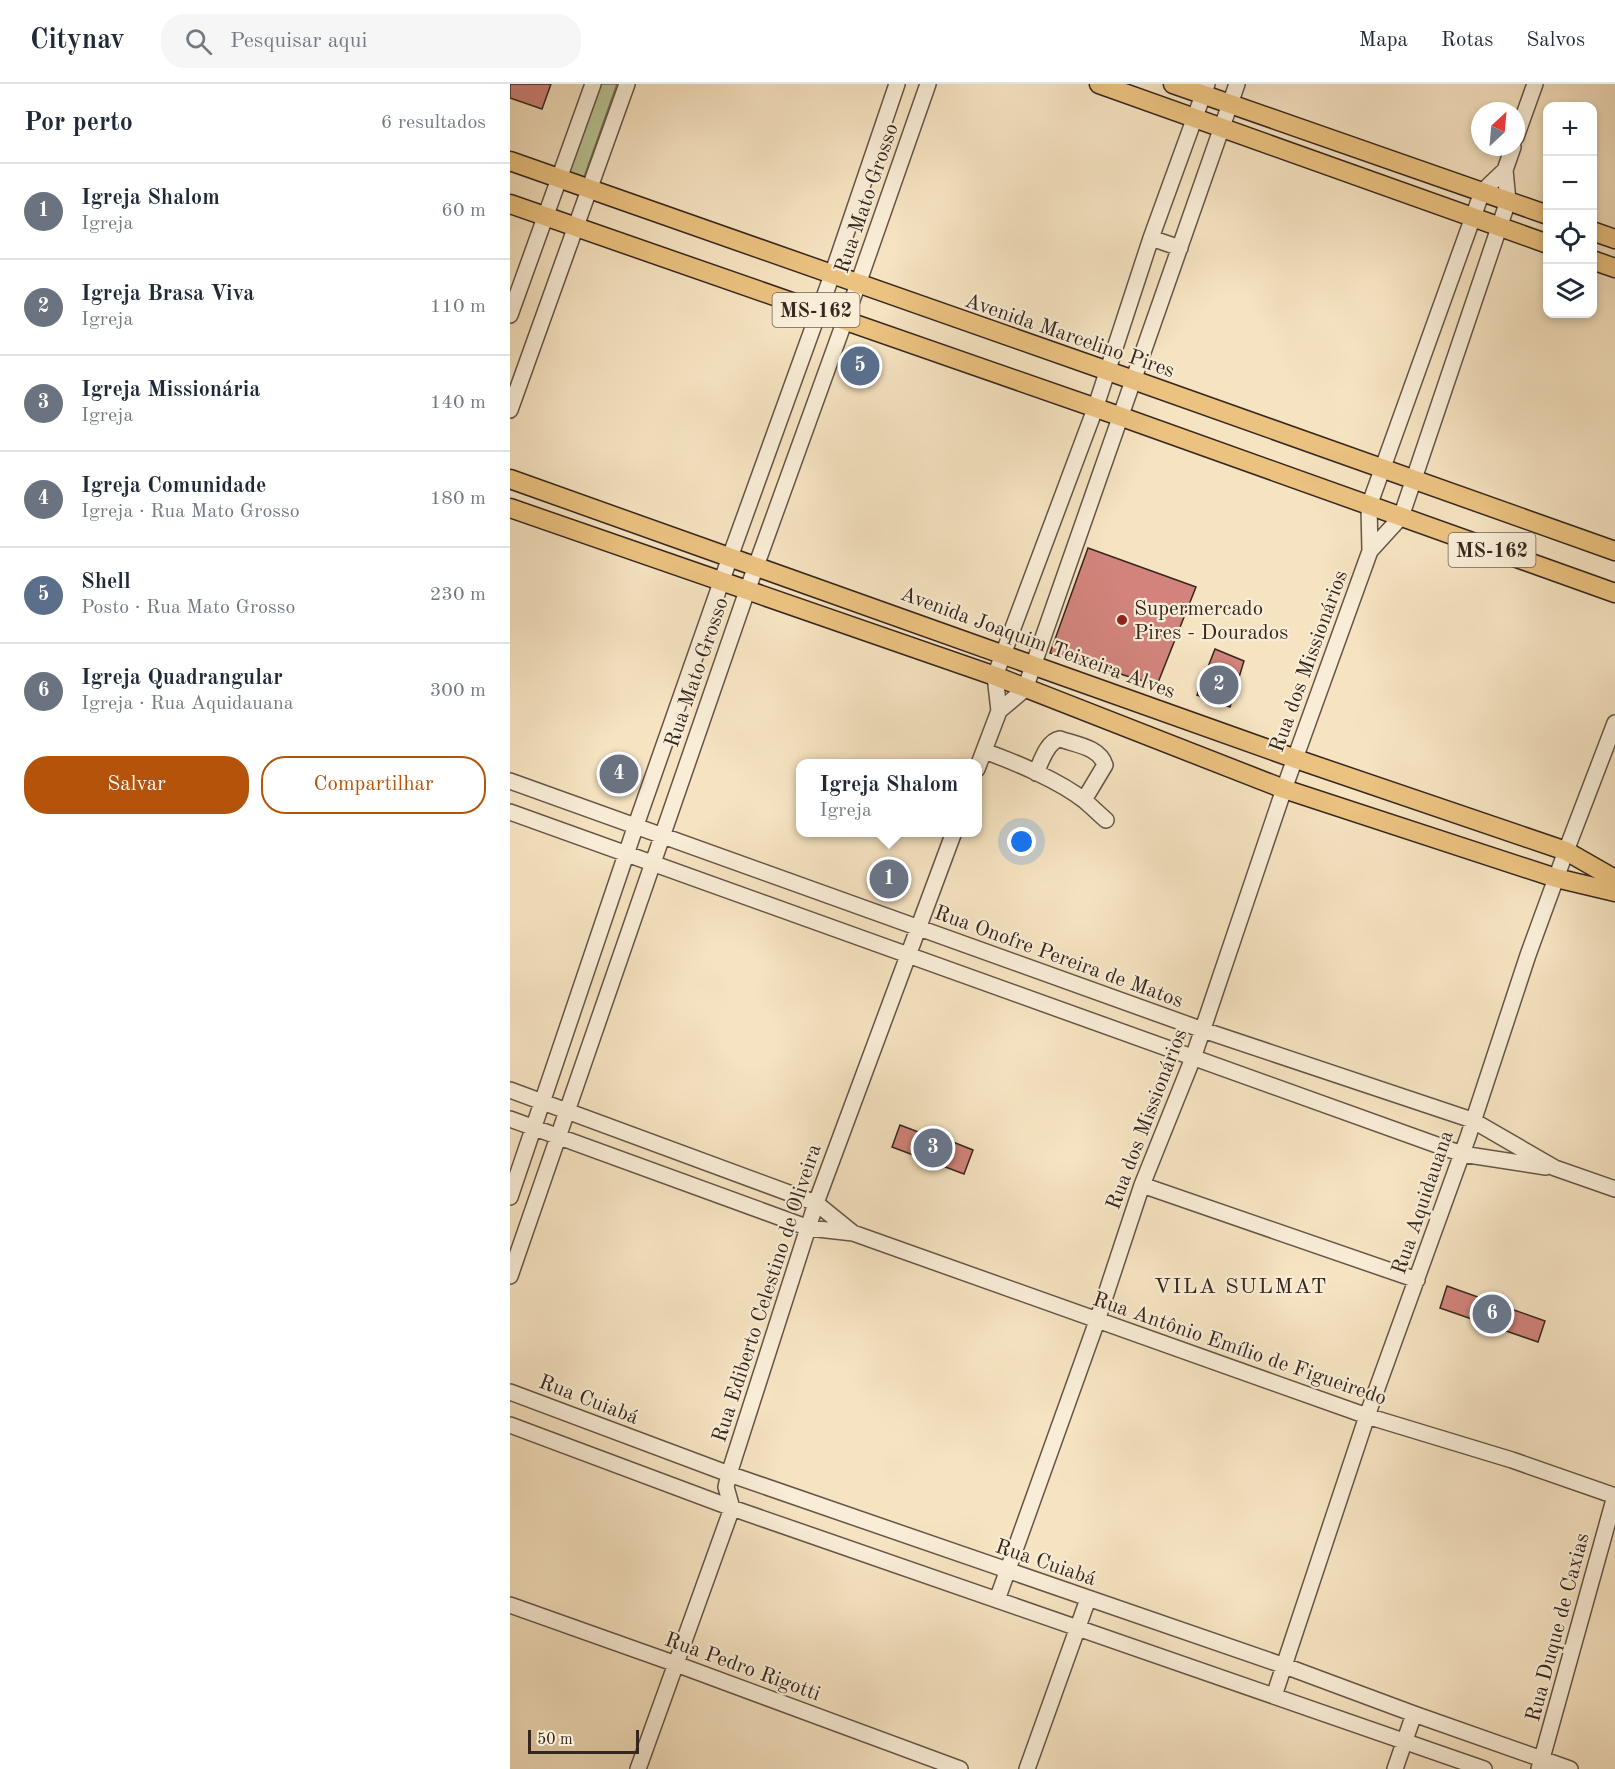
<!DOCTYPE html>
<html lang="pt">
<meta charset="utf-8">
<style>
:root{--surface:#fff;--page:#f6f6f7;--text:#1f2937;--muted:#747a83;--line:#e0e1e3;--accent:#b45309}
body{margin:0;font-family:"Old Standard TT",serif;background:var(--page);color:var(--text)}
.controls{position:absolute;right:18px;top:18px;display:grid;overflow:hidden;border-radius:12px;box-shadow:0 3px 9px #0003}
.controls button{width:54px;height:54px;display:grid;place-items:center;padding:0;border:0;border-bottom:2px solid var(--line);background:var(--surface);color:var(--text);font:30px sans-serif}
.compass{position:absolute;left:961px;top:18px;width:54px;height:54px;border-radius:50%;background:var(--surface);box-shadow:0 3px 9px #0003;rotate:26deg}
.scale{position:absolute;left:18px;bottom:15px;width:111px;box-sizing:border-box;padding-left:6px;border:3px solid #35261e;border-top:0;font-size:16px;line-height:21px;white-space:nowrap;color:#35261e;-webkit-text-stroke:4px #f9edd7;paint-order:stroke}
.you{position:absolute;left:512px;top:758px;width:21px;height:21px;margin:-15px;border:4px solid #fff;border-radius:50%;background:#1a73e8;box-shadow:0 0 0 9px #1a73e833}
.badge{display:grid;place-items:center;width:39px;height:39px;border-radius:50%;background:var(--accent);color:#fff;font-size:20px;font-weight:700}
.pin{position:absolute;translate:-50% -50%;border:3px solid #fff;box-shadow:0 2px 6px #0006}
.popup{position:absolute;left:286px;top:675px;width:186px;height:78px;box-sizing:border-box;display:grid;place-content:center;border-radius:12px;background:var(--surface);filter:drop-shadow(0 2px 4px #0005);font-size:20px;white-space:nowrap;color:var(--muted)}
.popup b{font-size:22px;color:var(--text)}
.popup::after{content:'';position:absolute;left:50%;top:100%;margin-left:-12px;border:12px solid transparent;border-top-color:var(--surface)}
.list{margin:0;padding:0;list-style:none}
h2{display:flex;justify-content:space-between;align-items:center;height:78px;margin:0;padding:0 24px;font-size:26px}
h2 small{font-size:20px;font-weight:400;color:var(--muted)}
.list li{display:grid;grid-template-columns:39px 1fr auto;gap:18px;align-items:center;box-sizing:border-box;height:96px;padding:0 24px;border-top:2px solid var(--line)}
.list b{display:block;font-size:22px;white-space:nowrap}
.list p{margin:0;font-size:20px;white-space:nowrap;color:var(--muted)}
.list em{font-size:20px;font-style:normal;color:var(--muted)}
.actions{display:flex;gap:12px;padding:18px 24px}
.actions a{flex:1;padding:14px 0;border:2px solid var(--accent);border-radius:24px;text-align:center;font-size:21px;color:var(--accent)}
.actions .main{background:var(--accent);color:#fff}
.icon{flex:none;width:33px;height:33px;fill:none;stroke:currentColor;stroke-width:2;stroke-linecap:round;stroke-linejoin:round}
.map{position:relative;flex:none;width:1105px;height:1685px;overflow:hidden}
header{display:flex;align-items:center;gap:36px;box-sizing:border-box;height:84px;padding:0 30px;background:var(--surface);border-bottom:2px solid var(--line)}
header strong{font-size:28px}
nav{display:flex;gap:33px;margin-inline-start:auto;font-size:21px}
.search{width:420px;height:54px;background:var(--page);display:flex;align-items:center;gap:15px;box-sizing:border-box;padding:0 21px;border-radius:24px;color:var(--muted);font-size:22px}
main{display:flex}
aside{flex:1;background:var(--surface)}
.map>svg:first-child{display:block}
.green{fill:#bac494;stroke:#787559;stroke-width:1.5}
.building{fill:#d2847c;stroke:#35261e;stroke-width:1.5}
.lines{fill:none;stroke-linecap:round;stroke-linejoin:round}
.minor-casing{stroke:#655547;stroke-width:18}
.major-casing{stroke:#35261e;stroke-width:21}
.minor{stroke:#f9edd7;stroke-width:15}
.major{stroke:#ebc280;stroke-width:18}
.poi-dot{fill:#8f2418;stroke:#f9edd7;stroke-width:2}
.labels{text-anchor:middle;stroke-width:4.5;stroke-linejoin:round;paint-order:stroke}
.shield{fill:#f9edd7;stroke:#706256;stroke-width:1.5}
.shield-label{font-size:20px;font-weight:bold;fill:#35261e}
.street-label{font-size:21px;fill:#35261e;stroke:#f9edd7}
.poi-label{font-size:21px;fill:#35261e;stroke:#f9edd7;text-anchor:start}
.neighbourhood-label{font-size:22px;letter-spacing:1.5px;fill:#35261e;stroke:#f9edd7}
</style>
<header>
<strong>Citynav</strong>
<div class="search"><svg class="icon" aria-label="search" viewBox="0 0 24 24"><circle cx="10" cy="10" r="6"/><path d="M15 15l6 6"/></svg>Pesquisar aqui</div>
<nav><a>Mapa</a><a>Rotas</a><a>Salvos</a></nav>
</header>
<main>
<aside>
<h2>Por perto<small>6 resultados</small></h2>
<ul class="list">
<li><span class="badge" style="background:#6b7280">1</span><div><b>Igreja Shalom</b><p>Igreja</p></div><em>60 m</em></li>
<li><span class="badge" style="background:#6b7280">2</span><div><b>Igreja Brasa Viva</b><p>Igreja</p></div><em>110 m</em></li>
<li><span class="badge" style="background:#6b7280">3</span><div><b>Igreja Missionária</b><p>Igreja</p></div><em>140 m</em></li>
<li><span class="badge" style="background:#6b7280">4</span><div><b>Igreja Comunidade</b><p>Igreja · Rua Mato Grosso</p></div><em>180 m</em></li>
<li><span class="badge" style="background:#5c6f8a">5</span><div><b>Shell</b><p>Posto · Rua Mato Grosso</p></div><em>230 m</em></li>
<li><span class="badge" style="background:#6b7280">6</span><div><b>Igreja Quadrangular</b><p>Igreja · Rua Aquidauana</p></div><em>300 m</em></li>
</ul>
<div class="actions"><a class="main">Salvar</a><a>Compartilhar</a></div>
</aside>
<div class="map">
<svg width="1105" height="1685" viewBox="0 0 1105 1685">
<rect width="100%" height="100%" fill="#f6e3c1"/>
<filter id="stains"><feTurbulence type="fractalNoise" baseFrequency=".00333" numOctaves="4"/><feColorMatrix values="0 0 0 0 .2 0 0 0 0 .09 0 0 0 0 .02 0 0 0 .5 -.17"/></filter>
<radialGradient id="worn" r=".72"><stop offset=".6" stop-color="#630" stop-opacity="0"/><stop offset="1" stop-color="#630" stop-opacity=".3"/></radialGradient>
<path class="green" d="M90 0H107L73 96 55 89Z"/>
<path class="building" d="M0 0H41L32 25 0 14Z
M578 464 686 503 647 601 540 569Z
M705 565 734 577 720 623 687 611Z
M390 1041 437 1059 438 1056 463 1066 454 1090 382 1063Z
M937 1202 1035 1237 1028 1258 930 1224Z"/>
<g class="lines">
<g class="minor-casing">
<path id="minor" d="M1006 53 1025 0
M641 154 670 164
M0 231 83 0
M0 326 117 0
M860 467 891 433 998 117 995 86 1003 63
M489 627 515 605 727 0
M474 667C505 678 550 697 575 717 582 723 589 730 596 736
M467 685 489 627 485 592 585 325 641 154 697 0
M526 689C531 678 537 657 550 655 567 661 589 663 595 681L574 716
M0 697 693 946 962 1036 1045 1084 1105 1105
M0 728 952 1070 1036 1083
M0 1006 306 1119 343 1149
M0 1035 299 1144 343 1149 857 1332 1002 1376 1105 1412 1029 1685
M632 1101 907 1196
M0 1113 126 741 220 473 322 191 387 0
M0 1192 237 507 348 200 418 0
M0 1308 219 1390 775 1582 904 1630 1060 1685
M0 1341 222 1424 974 1685
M487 1516 587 1237 632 1101 683 974 774 705 860 467 859 422 972 108 995 86
M0 1521 166 1580 450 1685
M764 1612 857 1332 958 1053 1018 871 1056 767 1105 639
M128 1685 222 1424 216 1403 219 1390 306 1119 444 748
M517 1685 578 1515
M885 1685 904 1630"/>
</g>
<g class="major-casing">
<path id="major" d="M589 0 1038 160
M663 0 1038 131
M0 77 598 287 1105 467
M0 120 612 333 1105 509
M1082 147 1105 155
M1082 176 1105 184
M0 395 786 675 1056 767 1105 795
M0 424 485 592 774 705 1046 794 1105 808"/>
</g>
<use href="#minor" class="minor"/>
<use href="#major" class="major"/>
</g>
<circle class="poi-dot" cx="612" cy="536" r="6"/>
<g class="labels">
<g class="shield">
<rect x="262.5" y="209" width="87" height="34" rx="4.5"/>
<rect x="938.5" y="449" width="87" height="34" rx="4.5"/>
</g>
<g class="shield-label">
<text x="306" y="233">MS-162</text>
<text x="982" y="473">MS-162</text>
</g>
<g class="street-label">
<text transform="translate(356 114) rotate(-71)" y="7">Rua Mato Grosso</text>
<text transform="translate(560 251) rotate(19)" y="7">Avenida Marcelino Pires</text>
<text transform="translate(528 558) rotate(20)" y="7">Avenida Joaquim Teixeira Alves</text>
<text transform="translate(798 577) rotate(-70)" y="7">Rua dos Missionários</text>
<text transform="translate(186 588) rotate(-71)" y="7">Rua Mato Grosso</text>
<text transform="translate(549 872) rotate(20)" y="7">Rua Onofre Pereira de Matos</text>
<text transform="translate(636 1035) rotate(-69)" y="7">Rua dos Missionários</text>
<text transform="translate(912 1118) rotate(-71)" y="7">Rua Aquidauana</text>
<text transform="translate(256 1209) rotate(-72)" y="7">Rua Ediberto Celestino de Oliveira</text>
<text transform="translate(730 1264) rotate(19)" y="7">Rua Antônio Emílio de Figueiredo</text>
<text transform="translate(79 1315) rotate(21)" y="7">Rua Cuiabá</text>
<text transform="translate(536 1478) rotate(19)" y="7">Rua Cuiabá</text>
<text transform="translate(1047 1543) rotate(-75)" y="7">Rua Duque de Caxias</text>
<text transform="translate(233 1582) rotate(20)" y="7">Rua Pedro Rigotti</text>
</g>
<g class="poi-label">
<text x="624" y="531">Supermercado<tspan x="624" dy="24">Pires - Dourados</tspan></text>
</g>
<g class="neighbourhood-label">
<text x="731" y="1209">VILA SULMAT</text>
</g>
</g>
<rect width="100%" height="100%" filter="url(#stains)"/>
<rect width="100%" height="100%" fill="url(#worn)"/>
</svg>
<div class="controls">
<button>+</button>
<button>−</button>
<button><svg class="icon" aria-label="locate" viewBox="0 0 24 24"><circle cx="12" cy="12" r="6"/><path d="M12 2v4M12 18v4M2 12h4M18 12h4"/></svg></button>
<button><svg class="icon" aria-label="layers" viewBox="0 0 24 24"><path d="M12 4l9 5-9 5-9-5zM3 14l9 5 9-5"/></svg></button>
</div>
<svg class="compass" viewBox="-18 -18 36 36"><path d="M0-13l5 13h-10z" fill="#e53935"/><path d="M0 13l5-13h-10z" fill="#747a83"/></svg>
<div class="scale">50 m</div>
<div class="you"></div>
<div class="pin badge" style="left:379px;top:795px;background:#6b7280">1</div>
<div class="popup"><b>Igreja Shalom</b>Igreja</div>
<div class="pin badge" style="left:709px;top:601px;background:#6b7280">2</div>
<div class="pin badge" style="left:423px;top:1064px;background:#6b7280">3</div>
<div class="pin badge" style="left:109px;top:690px;background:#6b7280">4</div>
<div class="pin badge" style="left:350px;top:282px;background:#5c6f8a">5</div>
<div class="pin badge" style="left:982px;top:1230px;background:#6b7280">6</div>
</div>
</main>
